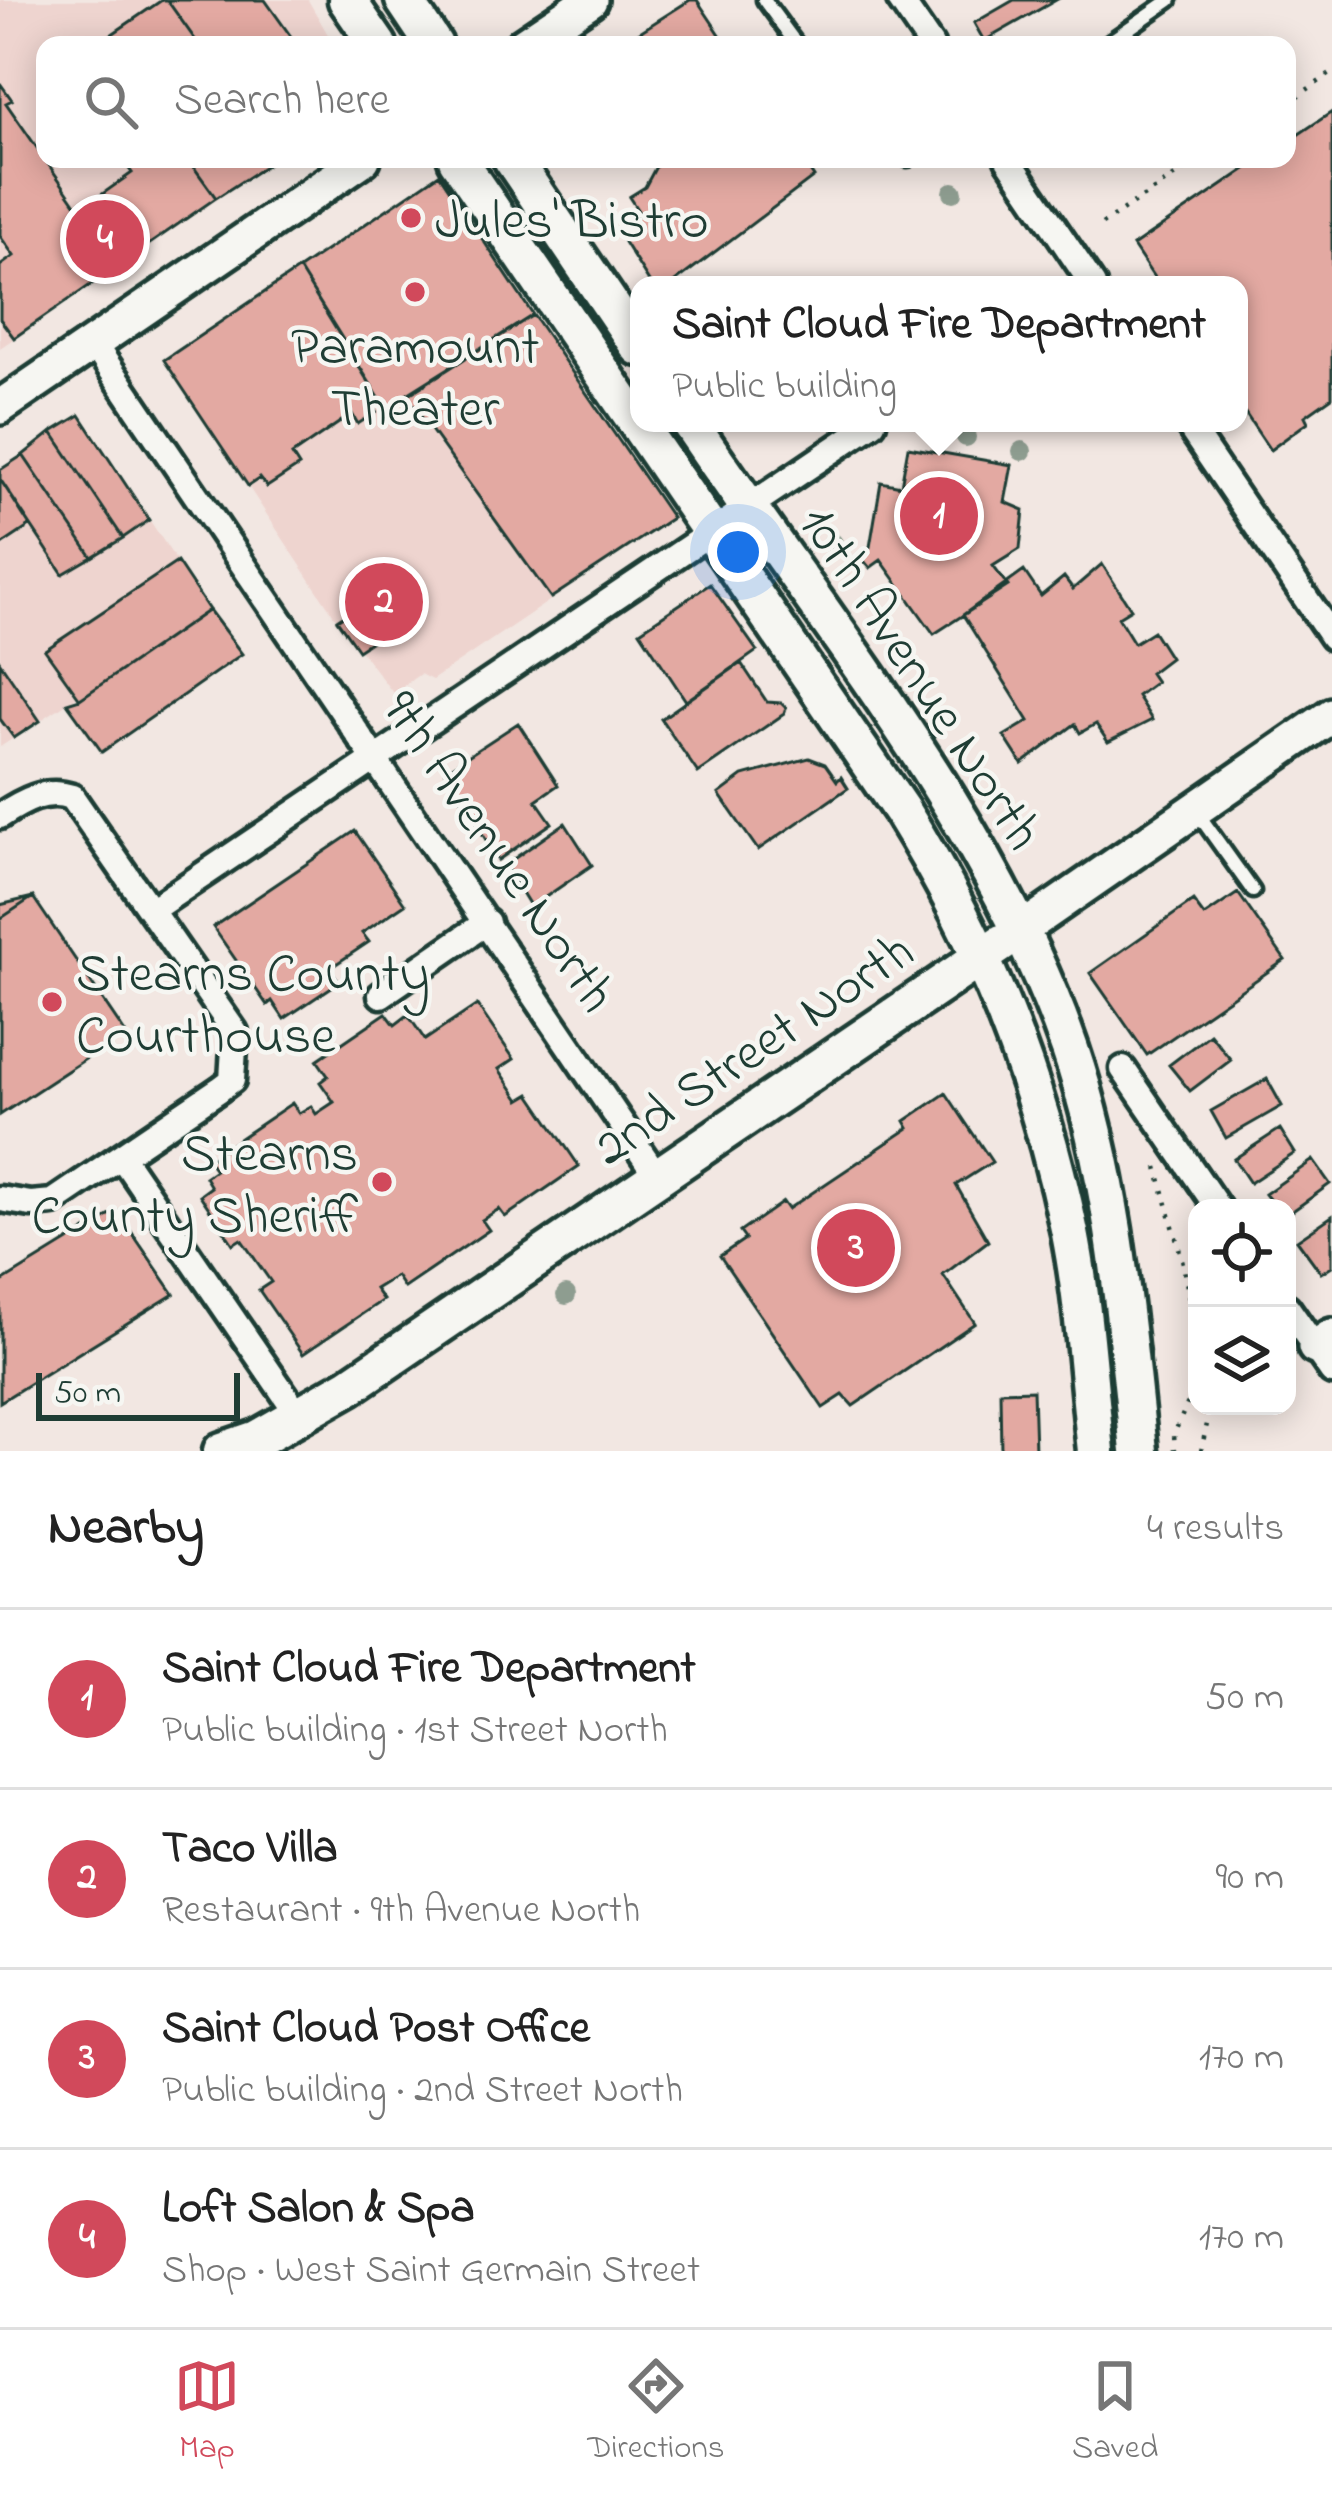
<!DOCTYPE html>
<meta charset="utf-8">
<style>
:root{--surface:#fff;--page:#f2f2f2;--text:#222;--muted:#767676;--line:#e0e0e0;--accent:#d1495b}
body{margin:0;font-family:"Indie Flower",sans-serif;background:var(--page);color:var(--text)}
.controls{position:absolute;right:36px;bottom:36px;display:grid;overflow:hidden;border-radius:24px;box-shadow:0 6px 30px #0003}
.controls button{width:108px;height:108px;display:grid;place-items:center;padding:0;border:0;border-bottom:3px solid var(--line);background:var(--surface);color:var(--text);font:60px sans-serif}
.scale{position:absolute;left:36px;bottom:30px;width:204px;box-sizing:border-box;padding-left:12px;border:6px solid #1f3d34;border-top:0;font-size:33px;line-height:42px;white-space:nowrap;color:#1f3d34;-webkit-text-stroke:9px #f6f6f2;paint-order:stroke}
.you{position:absolute;left:738px;top:552px;width:42px;height:42px;margin:-30px;border:9px solid #fff;border-radius:50%;background:#1a73e8;box-shadow:0 0 0 18px #1a73e833}
.badge{display:grid;place-items:center;width:78px;height:78px;border-radius:50%;background:var(--accent);color:#fff;font-size:39px;font-weight:700}
.pin{position:absolute;translate:-50% -50%;border:6px solid #fff;box-shadow:0 3px 12px #0006}
.popup{position:absolute;left:630px;top:276px;width:618px;height:156px;box-sizing:border-box;display:grid;place-content:center;border-radius:24px;background:var(--surface);filter:drop-shadow(0 3px 9px #0005);font-size:39px;white-space:nowrap;color:var(--muted)}
.popup b{font-size:45px;color:var(--text)}
.popup::after{content:'';position:absolute;left:50%;top:100%;margin-left:-24px;border:24px solid transparent;border-top-color:var(--surface)}
.list{margin:0;padding:0;list-style:none}
h2{display:flex;justify-content:space-between;align-items:center;height:156px;margin:0;padding:0 48px;font-size:51px}
h2 small{font-size:39px;font-weight:400;color:var(--muted)}
.list li{display:grid;grid-template-columns:78px 1fr auto;gap:36px;align-items:center;box-sizing:border-box;height:180px;padding:0 48px;border-top:3px solid var(--line)}
.list b{display:block;font-size:45px;white-space:nowrap}
.list p{margin:0;font-size:39px;white-space:nowrap;color:var(--muted)}
.list em{font-size:39px;font-style:normal;color:var(--muted)}
.icon{flex:none;width:66px;height:66px;fill:none;stroke:currentColor;stroke-width:2;stroke-linecap:round;stroke-linejoin:round}
.map{position:relative;flex:none;width:1332px;height:1451px;overflow:hidden}
.search{position:absolute;background:var(--surface);box-shadow:0 6px 30px #0003;left:36px;right:36px;top:36px;height:132px;display:flex;align-items:center;gap:30px;box-sizing:border-box;padding:0 42px;border-radius:24px;color:var(--muted);font-size:45px}
.sheet{height:876px;background:var(--surface)}
nav{display:flex;justify-content:space-around;align-items:center;box-sizing:border-box;height:168px;border-top:3px solid var(--line);background:var(--surface);font-size:33px;color:var(--muted)}
nav a{display:grid;justify-items:center;gap:6px}
nav .on{color:var(--accent)}
.map>svg:first-child{display:block}
.built{fill:#eed4cf}
.building{fill:#e3a9a2;stroke:#1f3d34;stroke-width:3}
.lines{fill:none;stroke-linecap:round;stroke-linejoin:round}
.service-casing{stroke:#1f3d34;stroke-width:21}
.minor-casing{stroke:#1f3d34;stroke-width:33}
.tertiary-casing{stroke:#1f3d34;stroke-width:42}
.secondary-casing{stroke:#1f3d34;stroke-width:45}
.path{stroke:#1f3d34;stroke-width:4.5;stroke-dasharray:3 9;stroke-linecap:butt}
.service{stroke:#f6f6f2;stroke-width:12}
.minor{stroke:#f6f6f2;stroke-width:24}
.tertiary{stroke:#f6f6f2;stroke-width:33}
.secondary{stroke:#f6f6f2;stroke-width:36}
.tree{fill:#8e9d90}
.poi-dot{fill:#d1495b;stroke:#f6f6f2;stroke-width:4.5}
.labels{text-anchor:middle;stroke-width:9;stroke-linejoin:round;paint-order:stroke}
.poi-label{font-size:54px;fill:#1f3d34;stroke:#f6f6f2;text-anchor:start}
.street-label{font-size:54px;fill:#1f3d34;stroke:#f6f6f2}
</style>
<div class="map">
<svg width="1332" height="1451" viewBox="0 0 1332 1451">
<rect width="100%" height="100%" fill="#f2e7e2"/>
<filter id="ink" filterUnits="userSpaceOnUse"><feTurbulence type="fractalNoise" baseFrequency=".00833" numOctaves="2"/><feDisplacementMap in="SourceGraphic" scale="24" xChannelSelector="R" yChannelSelector="G"/><feConvolveMatrix kernelMatrix="1 2 1 2 8 2 1 2 1" color-interpolation-filters="sRGB"/></filter>
<g filter="url(#ink)">
<path class="built" d="M0 0H308L334 45H45V159H276L0 348Z
M439 174 672 518 432 680 420 674 393 693 337 620 164 360Z
M80 415 209 610 0 747V470Z"/>
<path class="building" d="M162 0H167L199 45H109L105 39Z
M167 0H265L297 45H199Z
M690 0H697L727 45H631L627 40Z
M1014 0H1056L984 41 974 23Z
M0 83 12 100 6 103 80 210 132 173 122 159H188L216 198 14 338 0 319V266L14 256 0 236Z
M1332 112V397L1305 416 1308 422 1270 450 1239 404V285H1159L1133 246 1261 159H1287V142Z
M188 159H276L216 198Z
M660 159H802L814 177 671 285H651L624 242 625 226 640 214 629 197 645 187Z
M439 174 533 315 386 409 299 269Z
M299 269 377 396 369 402 376 412 358 424 352 414 292 455 299 466 267 487 260 478 248 486 164 360Z
M533 315 672 518 551 598 406 395Z
M80 415 149 520 123 538 52 432Z
M52 432 123 538 92 557 23 455Z
M908 447 1012 465 1005 502 1024 510 1020 549 993 566 1008 586 934 634 881 560 870 568 859 555 870 547 881 482 901 486Z
M23 455 92 557 63 574 0 479V470Z
M0 479 30 526 0 546Z
M177 562 209 610 80 699 45 650Z
M1102 564 1131 609 1118 617 1134 643 1153 631 1170 658 1150 673 1156 682 1137 696 1152 720 1108 742 1096 724 1080 733 1075 724 1022 764 1004 736 1029 721 963 615 1024 571 1041 596 1064 577 1073 589Z
M391 584 416 621 393 637 388 630 358 650 337 620Z
M710 584 757 651 686 701 640 631Z
M209 610 242 654 102 752 67 703 80 699Z
M0 662 40 721 14 738 0 719Z
M741 663 767 702 781 703 786 708 784 714 698 773 661 719Z
M518 723 558 785 536 800 552 823 498 860 445 771Z
M809 758 825 764 837 781 841 777 848 788 758 850 719 794 743 776Z
M565 823 592 865 531 907 505 865Z
M355 831 405 904 362 933 369 942 330 968 339 982 284 1019 272 1001 267 1005 213 927Z
M1238 893 1285 960 1147 1055 1090 973 1193 901 1204 916Z
M33 897 125 1033 0 1115V919Z
M33 897 125 1033 0 1115V905Z
M477 1005 514 1059 499 1069 520 1100 530 1094 579 1166 505 1217 499 1209 482 1220 489 1230 404 1288 396 1276 375 1289 383 1300 303 1354 259 1290 271 1282 241 1239 233 1244 200 1195 211 1187 205 1177 215 1170 208 1160 292 1103 299 1113 311 1106 316 1114 334 1102 320 1082 328 1076 317 1060 386 1013 395 1025 408 1015 425 1040Z
M1210 1034 1231 1060 1190 1091 1169 1065Z
M1267 1079 1282 1106 1226 1138 1211 1111Z
M946 1093 992 1162 956 1185 988 1241 943 1275 975 1323 853 1406 843 1395 823 1408 720 1256 745 1239 740 1232 783 1202 788 1209 909 1128 905 1121Z
M1280 1129 1295 1153 1250 1183 1234 1159Z
M1313 1160 1330 1184 1287 1215V1208H1276L1265 1194Z
M117 1211 174 1294 0 1402V1283Z
M1332 1216V1266L1321 1273 1297 1240Z
M1033 1390 1035 1451H1001L1000 1391Z"/>
<g class="lines">
<g class="service-casing">
<path id="service" d="M764 0 797 45
M1105 45 1170 0
M907 159H908
M1196 811 1253 891"/>
</g>
<g class="minor-casing">
<path id="minor" d="M900 0 931 45
M1008 159 1093 285
M95 346 657 1176
M1187 423 1332 637
M0 816C23 801 45 788 72 797L235 1032 232 1080 220 1089 53 1202 31 1204 0 1199
M151 910 873 423
M381 995 487 922
M1123 1069 1218 1208
M121 1156 300 1417
M1287 1307 1332 1372"/>
</g>
<g class="tertiary-casing">
<path id="tertiary" d="M523 45 590 0
M0 407 363 159
M1021 930 1332 715
M1315 1347 1332 1336"/>
</g>
<g class="secondary-casing">
<path id="secondary" d="M347 0 378 45
M404 0 434 45
M457 159 901 810C985 946 1037 1075 1070 1233 1084 1304 1088 1379 1096 1451
M512 159 639 347
M690 423C823 620 992 823 1070 1049 1114 1178 1125 1317 1139 1451
M222 1451 257 1439 350 1386 1002 943"/>
</g>
<path class="path" d="M1287 103 1332 73
M1102 224 1201 159
M1157 1167 1183 1263 1197 1349
M1175 1451 1174 1434 1188 1402
M1201 1451 1211 1406"/>
<use href="#service" class="service"/>
<use href="#minor" class="minor"/>
<use href="#tertiary" class="tertiary"/>
<use href="#secondary" class="secondary"/>
</g>
<g class="tree">
<circle cx="953" cy="192" r="10"/>
<circle cx="966" cy="437" r="10"/>
<circle cx="1022" cy="451" r="10"/>
<circle cx="833" cy="543" r="10"/>
<circle cx="566" cy="1295" r="10"/>
</g>
</g>
<g class="poi-dot">
<circle cx="411" cy="218" r="12"/>
<circle cx="415" cy="292" r="12"/>
<circle cx="52" cy="1002" r="12"/>
<circle cx="382" cy="1182" r="12"/>
</g>
<g class="labels">
<g class="poi-label">
<text x="435" y="237">Jules' Bistro</text>
<text x="415" y="363" text-anchor="middle">Paramount<tspan x="415" dy="62">Theater</tspan></text>
<text x="76" y="990">Stearns County<tspan x="76" dy="62">Courthouse</tspan></text>
<text x="358" y="1170" text-anchor="end">Stearns<tspan x="358" dy="62">County Sheriff</tspan></text>
</g>
<g class="street-label">
<text transform="translate(923 676) rotate(57)" y="19">10th Avenue North</text>
<text transform="translate(501 850) rotate(56)" y="19">9th Avenue North</text>
<text transform="translate(752 1047) rotate(-34)" y="19">2nd Street North</text>
</g>
</g>
</svg>
<div class="controls">
<button><svg class="icon" aria-label="locate" viewBox="0 0 24 24"><circle cx="12" cy="12" r="6"/><path d="M12 2v4M12 18v4M2 12h4M18 12h4"/></svg></button>
<button><svg class="icon" aria-label="layers" viewBox="0 0 24 24"><path d="M12 4l9 5-9 5-9-5zM3 14l9 5 9-5"/></svg></button>
</div>
<div class="scale">50 m</div>
<div class="you"></div>
<div class="pin badge" style="left:939px;top:516px">1</div>
<div class="popup"><b>Saint Cloud Fire Department</b>Public building</div>
<div class="pin badge" style="left:384px;top:602px">2</div>
<div class="pin badge" style="left:856px;top:1248px">3</div>
<div class="pin badge" style="left:105px;top:239px">4</div>
<div class="search"><svg class="icon" aria-label="search" viewBox="0 0 24 24"><circle cx="10" cy="10" r="6"/><path d="M15 15l6 6"/></svg>Search here</div>
</div>
<section class="sheet">
<h2>Nearby<small>4 results</small></h2>
<ul class="list">
<li><span class="badge">1</span><div><b>Saint Cloud Fire Department</b><p>Public building · 1st Street North</p></div><em>50 m</em></li>
<li><span class="badge">2</span><div><b>Taco Villa</b><p>Restaurant · 9th Avenue North</p></div><em>90 m</em></li>
<li><span class="badge">3</span><div><b>Saint Cloud Post Office</b><p>Public building · 2nd Street North</p></div><em>170 m</em></li>
<li><span class="badge">4</span><div><b>Loft Salon &amp; Spa</b><p>Shop · West Saint Germain Street</p></div><em>170 m</em></li>
</ul>
</section>
<nav>
<a class="on"><svg class="icon" aria-label="map" viewBox="0 0 24 24"><path d="M3 6l6-2 6 2 6-2v14l-6 2-6-2-6 2zM9 4v14M15 6v14"/></svg>Map</a>
<a><svg class="icon" aria-label="directions" viewBox="0 0 24 24"><path d="M12 3l9 9-9 9-9-9zM9 14v-3h6M13 9l2 2-2 2"/></svg>Directions</a>
<a><svg class="icon" aria-label="saved" viewBox="0 0 24 24"><path d="M7 4h10v16l-5-4-5 4z"/></svg>Saved</a>
</nav>
